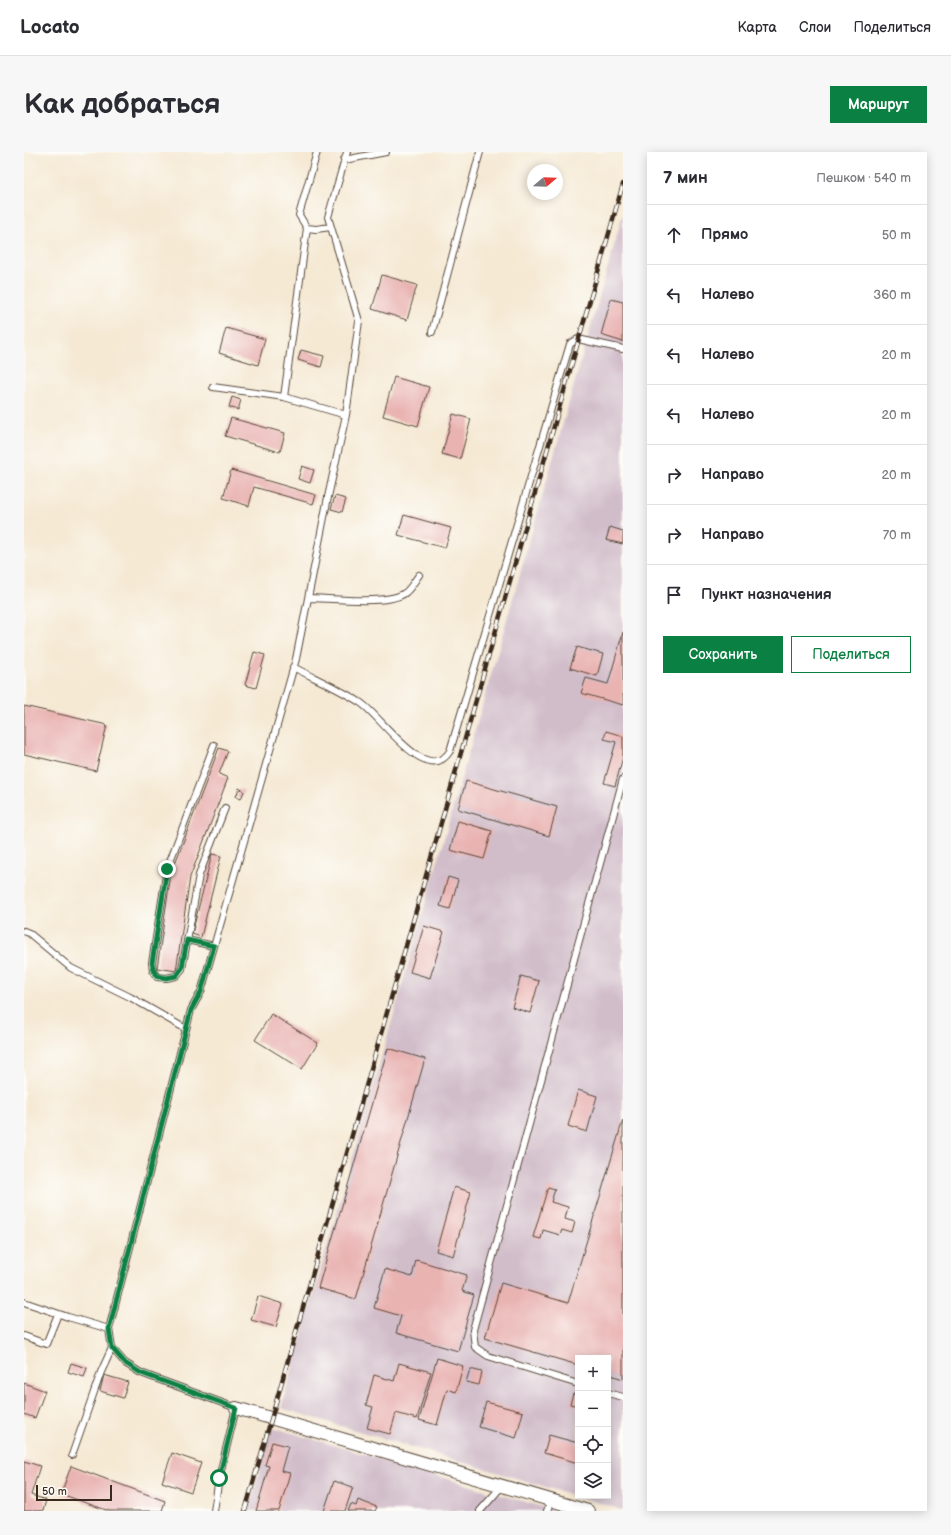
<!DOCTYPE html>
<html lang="ru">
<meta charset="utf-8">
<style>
:root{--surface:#fff;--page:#f7f7f7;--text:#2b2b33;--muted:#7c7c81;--line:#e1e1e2;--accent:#0b8043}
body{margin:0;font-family:"Balsamiq Sans",sans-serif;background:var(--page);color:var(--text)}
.controls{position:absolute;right:12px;bottom:12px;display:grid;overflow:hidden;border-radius:0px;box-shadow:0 2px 10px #0003}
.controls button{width:36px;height:36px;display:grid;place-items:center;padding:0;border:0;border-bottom:1px solid var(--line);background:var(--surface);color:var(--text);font:20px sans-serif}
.compass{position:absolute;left:503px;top:12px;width:36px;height:36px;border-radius:50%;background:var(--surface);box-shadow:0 2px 10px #0003;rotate:71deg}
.scale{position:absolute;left:12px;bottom:10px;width:76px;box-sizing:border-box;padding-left:4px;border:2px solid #3b2a1e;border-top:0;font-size:11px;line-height:14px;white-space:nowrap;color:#3b2a1e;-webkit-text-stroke:3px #fdfcf7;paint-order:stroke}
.stop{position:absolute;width:12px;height:12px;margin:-9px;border:3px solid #0b8043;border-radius:50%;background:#fff}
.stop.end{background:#0b8043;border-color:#fff;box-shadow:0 1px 4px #0008}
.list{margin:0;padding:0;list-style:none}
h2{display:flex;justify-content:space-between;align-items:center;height:52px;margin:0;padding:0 16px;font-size:17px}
h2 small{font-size:13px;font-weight:400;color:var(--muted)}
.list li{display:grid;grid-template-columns:26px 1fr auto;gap:12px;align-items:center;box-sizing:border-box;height:60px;padding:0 16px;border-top:1px solid var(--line)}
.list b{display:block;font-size:15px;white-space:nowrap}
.list em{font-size:13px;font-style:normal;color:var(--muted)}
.actions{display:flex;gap:8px;padding:12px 16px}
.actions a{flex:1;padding:9px 0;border:1px solid var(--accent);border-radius:0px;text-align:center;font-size:14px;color:var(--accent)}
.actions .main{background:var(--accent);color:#fff}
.icon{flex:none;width:22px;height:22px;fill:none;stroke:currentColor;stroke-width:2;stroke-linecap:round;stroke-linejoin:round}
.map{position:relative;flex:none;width:599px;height:1359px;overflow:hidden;border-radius:0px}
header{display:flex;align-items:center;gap:24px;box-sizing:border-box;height:56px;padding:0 20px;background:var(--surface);border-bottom:1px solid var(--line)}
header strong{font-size:19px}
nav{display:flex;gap:22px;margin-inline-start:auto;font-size:14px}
.intro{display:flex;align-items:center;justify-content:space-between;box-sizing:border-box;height:96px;padding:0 24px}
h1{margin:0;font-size:28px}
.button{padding:10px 18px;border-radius:0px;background:var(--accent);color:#fff;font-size:14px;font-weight:700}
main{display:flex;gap:24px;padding:0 24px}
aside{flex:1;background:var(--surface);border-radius:0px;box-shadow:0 2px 10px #0003}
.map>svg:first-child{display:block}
.industrial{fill:#d1bdca;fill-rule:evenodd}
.building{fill:#e9b3b2}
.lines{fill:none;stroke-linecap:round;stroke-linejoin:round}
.lane-casing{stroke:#574739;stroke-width:8}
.street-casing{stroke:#574739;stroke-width:14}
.lane{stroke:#fff;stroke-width:6}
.street{stroke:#fff;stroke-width:12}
.rail-casing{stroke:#3b2a1e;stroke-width:4.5}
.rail{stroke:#fdfcf7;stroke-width:3;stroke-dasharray:9;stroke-linecap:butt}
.route{stroke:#0b8043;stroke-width:5}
</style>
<header>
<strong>Locato</strong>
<nav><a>Карта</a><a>Слои</a><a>Поделиться</a></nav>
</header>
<div class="intro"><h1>Как добраться</h1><a class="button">Маршрут</a></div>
<main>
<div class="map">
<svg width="599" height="1359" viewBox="0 0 599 1359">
<rect width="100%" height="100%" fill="#fdfcf7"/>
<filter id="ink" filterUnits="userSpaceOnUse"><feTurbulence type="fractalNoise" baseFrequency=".025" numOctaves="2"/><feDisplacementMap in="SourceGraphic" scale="8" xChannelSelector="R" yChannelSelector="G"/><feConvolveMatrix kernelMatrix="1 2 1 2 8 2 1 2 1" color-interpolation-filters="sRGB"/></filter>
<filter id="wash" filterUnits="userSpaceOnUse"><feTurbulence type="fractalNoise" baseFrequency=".012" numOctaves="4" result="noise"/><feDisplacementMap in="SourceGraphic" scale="16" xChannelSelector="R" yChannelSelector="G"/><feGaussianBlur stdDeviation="0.9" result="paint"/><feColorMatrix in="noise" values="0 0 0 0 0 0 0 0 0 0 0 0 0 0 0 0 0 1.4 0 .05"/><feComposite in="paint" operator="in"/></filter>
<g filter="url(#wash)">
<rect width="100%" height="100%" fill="#f5e9d4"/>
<path class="industrial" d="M599 62V1358L257 1256ZM554 1206H584V1344H554Z
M248 1275 532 1359H224Z"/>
<g id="blocks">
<path class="building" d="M358 123 393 133 383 168 348 157Z
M587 147 599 150V190L577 183Z
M202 176 241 187 234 213 195 201Z
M277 198 300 204 297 215 274 208Z
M370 225 405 235 394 274 359 264Z
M208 245 217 248 214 258 205 255Z
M429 262 447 267 436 307 418 302Z
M207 266 261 281 256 300 201 284Z
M278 314 290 318 286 331 274 327Z
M207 318 292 343 289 352 230 335 225 354 199 346Z
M311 344 322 347 318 360 307 357Z
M380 363 427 376 421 396 374 383Z
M586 375 599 379V392L582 388Z
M599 480V553L557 541 562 526 584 532Z
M553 495 579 502 573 524 546 516Z
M230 500 241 503 232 536 221 533Z
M0 554 83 573 72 619 0 602Z
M582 579 599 584V605L591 634 580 631 592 590 580 587Z
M195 596 204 599 195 622 204 626 166 725 152 819 133 816 147 722Z
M442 629 533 655 525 684 434 657Z
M215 636 220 639 217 647 212 645Z
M434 669 468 679 460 707 426 698Z
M188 702 197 704 177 785 168 782Z
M424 725 434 728 426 757 416 754Z
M400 774 420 780 406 826 386 820Z
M497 824 515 829 506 861 488 855Z
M247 862 294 891 278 917 231 888Z
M364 896 401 907 332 1147 294 1136Z
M554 938 573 944 563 980 544 974Z
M599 968V1227L584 1222V1206H554V1213L461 1186 477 1131 544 1151Z
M430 1035 447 1040 429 1104 412 1099Z
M524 1035 531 1037 527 1050 544 1055 541 1067 551 1070 548 1081 538 1078 536 1083 519 1078 517 1087 509 1085Z
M392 1108 443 1123 438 1139 450 1143 434 1199 372 1181 377 1164 350 1156 361 1117 388 1125Z
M234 1144 259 1152 252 1175 227 1168Z
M413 1206 439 1214 432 1240 423 1237 413 1273 395 1268Z
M47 1211 63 1216 60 1225 44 1220Z
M375 1211 407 1220 393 1267 372 1261 366 1282 343 1276 349 1255 342 1253 350 1223 370 1229Z
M446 1217 458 1220 455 1233 442 1230Z
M80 1223 104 1230 99 1246 76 1239Z
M0 1231 21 1239 11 1266 0 1262Z
M549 1242 554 1243V1254L546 1252Z
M462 1250 499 1260 492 1286 455 1275Z
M525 1283 554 1291V1311L520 1301Z
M248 1290 264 1294 257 1319 266 1321 255 1359H232L245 1314 241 1313Z
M148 1301 177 1311 167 1340 138 1330Z
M0 1309 16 1314 7 1343 22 1348 19 1359H0Z
M47 1314 141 1349 138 1359H85L37 1342Z
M310 1329 329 1335 321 1359H300Z
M334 1348 353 1355 351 1359H324L327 1352 332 1354Z"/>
</g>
</g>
<g filter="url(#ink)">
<use href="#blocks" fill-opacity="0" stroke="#574739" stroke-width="1"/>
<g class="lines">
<g class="lane-casing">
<path id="lane" d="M293 0 275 63 283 76 292 77 307 75
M320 8 362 0
M408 180 456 0
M189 235 260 245 322 263
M260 245 283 76
M284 446C305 446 367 454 382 440 387 436 391 428 395 423
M269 515C292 527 316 537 337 551 357 564 403 636 426 599L546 192 554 187 599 197
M190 593 143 717 128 811 129 819 133 825 142 826 152 824 158 817 175 723 201 656
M0 779 5 781 47 816 106 845 162 877
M163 788 190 794
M0 1150 44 1165 85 1177
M0 1184 22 1192 34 1162
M554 1232 464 1204 451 1195 449 1178 599 627
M584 1241 599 1245
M48 1303 77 1220 88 1196
M190 1359 195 1326 212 1256 117 1221 101 1211 88 1196 85 1177 167 858 177 840 272 507 304 345 322 263 335 169 304 65 323 0
M456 1359 478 1334
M523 1359 527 1348"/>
</g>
<g class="street-casing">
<path id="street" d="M212 1256 564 1359"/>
</g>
<use href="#lane" class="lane"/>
<use href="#street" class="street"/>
<g class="rail-casing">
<path id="rail" d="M221 1359 599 32"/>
</g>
<use href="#rail" class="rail"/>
</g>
</g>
<g class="lines" filter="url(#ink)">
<path class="route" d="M143 717 128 811 130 819 133 824 142 826 152 824 158 816 163 788 190 794 177 840 167 858 85 1177 88 1196 101 1211 117 1221 212 1256 195 1326"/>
</g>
</svg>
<div class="controls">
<button>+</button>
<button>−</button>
<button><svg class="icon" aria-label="locate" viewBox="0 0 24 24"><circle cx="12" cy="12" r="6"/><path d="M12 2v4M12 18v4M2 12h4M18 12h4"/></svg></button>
<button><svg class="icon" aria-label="layers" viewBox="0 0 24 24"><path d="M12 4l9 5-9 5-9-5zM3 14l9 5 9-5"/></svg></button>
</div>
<svg class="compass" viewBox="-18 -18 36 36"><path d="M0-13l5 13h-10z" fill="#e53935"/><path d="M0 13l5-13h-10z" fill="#7c7c81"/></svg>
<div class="scale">50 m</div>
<div class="stop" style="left:195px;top:1326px"></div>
<div class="stop end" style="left:143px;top:717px"></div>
</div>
<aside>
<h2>7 мин<small>Пешком · 540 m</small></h2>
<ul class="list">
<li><svg class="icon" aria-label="ahead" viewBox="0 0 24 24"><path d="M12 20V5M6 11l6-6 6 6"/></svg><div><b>Прямо</b></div><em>50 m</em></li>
<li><svg class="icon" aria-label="left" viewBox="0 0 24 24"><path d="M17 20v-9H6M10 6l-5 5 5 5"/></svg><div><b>Налево</b></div><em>360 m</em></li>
<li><svg class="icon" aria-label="left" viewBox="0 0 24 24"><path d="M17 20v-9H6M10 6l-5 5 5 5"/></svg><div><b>Налево</b></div><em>20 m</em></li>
<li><svg class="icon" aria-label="left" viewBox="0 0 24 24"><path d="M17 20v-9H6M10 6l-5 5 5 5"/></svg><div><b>Налево</b></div><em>20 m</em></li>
<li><svg class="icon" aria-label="right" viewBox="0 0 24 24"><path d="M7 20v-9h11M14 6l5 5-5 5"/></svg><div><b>Направо</b></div><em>20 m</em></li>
<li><svg class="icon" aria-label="right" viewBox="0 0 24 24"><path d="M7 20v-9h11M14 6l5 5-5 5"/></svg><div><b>Направо</b></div><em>70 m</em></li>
<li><svg class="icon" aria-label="arrive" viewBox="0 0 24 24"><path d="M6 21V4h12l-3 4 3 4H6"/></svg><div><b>Пункт назначения</b></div></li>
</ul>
<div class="actions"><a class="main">Сохранить</a><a>Поделиться</a></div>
</aside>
</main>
